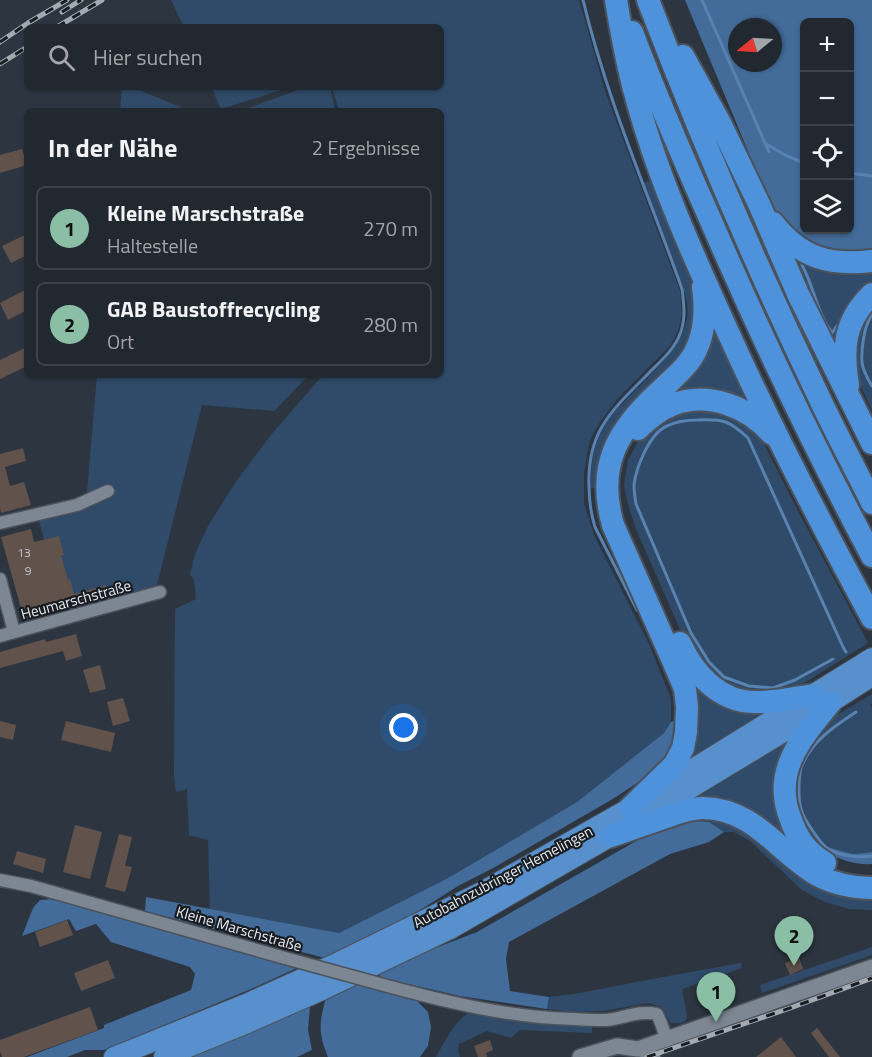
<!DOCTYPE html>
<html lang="de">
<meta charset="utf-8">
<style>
:root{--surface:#222830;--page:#2a3038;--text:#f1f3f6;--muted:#a2a6ab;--line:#3f444c;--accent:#8abfa5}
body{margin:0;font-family:"Titillium Web",sans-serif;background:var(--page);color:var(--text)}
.controls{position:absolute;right:18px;top:18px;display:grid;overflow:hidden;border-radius:9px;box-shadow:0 2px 4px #0004}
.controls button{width:54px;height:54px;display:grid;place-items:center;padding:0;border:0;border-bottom:2px solid var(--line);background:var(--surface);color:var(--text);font:30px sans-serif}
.compass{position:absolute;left:728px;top:18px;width:54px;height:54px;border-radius:50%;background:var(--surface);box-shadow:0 2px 4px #0004;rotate:252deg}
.you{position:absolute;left:404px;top:728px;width:21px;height:21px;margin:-15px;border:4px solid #fff;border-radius:50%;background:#1a73e8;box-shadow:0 0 0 9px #1a73e833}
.badge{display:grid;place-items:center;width:39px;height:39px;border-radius:50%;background:var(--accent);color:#111;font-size:20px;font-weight:700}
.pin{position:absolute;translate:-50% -50px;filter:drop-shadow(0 2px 3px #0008)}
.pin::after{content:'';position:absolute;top:32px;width:21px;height:18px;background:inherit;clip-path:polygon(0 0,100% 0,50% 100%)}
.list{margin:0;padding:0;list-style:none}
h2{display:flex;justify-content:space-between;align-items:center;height:78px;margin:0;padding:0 24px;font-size:26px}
h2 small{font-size:20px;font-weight:400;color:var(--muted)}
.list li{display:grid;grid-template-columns:39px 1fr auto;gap:18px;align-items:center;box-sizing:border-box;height:84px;margin:0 12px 12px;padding:0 12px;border:2px solid var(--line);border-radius:9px}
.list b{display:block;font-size:22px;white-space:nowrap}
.list p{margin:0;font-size:20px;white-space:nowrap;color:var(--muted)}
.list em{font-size:20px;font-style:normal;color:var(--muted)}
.icon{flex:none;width:33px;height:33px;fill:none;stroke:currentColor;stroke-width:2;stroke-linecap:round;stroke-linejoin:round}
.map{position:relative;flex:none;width:872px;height:1057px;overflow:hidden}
.search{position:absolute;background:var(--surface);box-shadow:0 2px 4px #0004;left:24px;top:24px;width:420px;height:66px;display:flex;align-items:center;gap:15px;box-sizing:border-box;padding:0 21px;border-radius:9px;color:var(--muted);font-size:22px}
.panel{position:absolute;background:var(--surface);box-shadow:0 2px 4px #0004;left:24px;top:108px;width:420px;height:270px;border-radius:9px}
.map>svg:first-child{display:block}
.green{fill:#304b6a}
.forest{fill:#436c9a;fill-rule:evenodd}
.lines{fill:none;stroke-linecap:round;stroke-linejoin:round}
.stream{stroke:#5882b2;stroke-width:3}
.building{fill:#61524c}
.minor-casing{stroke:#4b525b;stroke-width:15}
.tertiary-casing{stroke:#4b525b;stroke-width:18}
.trunk-casing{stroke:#4b525b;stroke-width:22}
.motorway-casing{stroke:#4b525b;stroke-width:26}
.minor{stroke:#7d8793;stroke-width:12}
.tertiary{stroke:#7d8793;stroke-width:15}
.trunk{stroke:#5890ce;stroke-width:20}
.motorway{stroke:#4e92dc;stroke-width:22}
.rail-casing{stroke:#a4aab2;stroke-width:5}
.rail{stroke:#191d22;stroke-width:3;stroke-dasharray:9;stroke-linecap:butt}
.minor-bridge-casing{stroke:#4b525b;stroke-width:15;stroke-linecap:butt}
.minor-bridge{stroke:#7d8793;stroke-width:12}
.labels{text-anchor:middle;stroke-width:4.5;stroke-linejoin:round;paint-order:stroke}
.number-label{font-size:12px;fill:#c4c4c8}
.street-label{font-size:15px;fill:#e5eaf1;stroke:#191d22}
</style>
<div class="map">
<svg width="872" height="1057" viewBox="0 0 872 1057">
<rect width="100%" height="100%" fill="#2d3640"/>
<path class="green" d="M171 0H579L605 91 680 291 682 313 678 331 670 346 618 398 600 422 590 440 584 473V503L594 535 649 644 671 699V722L664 733 577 802 448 878 339 933 210 909 208 840 189 835 187 789 176 792 174 777 175 609 196 599 194 580 190 574 195 554 208 526 235 483 270 436 323 375H441V111H339L332 87H441V27H184Z
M122 87H132L190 111H120Z
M211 87H291L221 109Z
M306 87H330L335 111H240Z
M651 180 694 289 696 313 687 347 674 364 634 400 615 424 607 443 598 489 591 488C590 466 593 446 604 427 609 417 617 409 624 402 645 379 681 350 687 319 689 308 686 298 683 287L643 183Z
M784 242 872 266V283L867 286 838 356 805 284 807 283 805 276 794 271Z
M872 301V410L852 368 855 327Z
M710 309 762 413 662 396Z
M97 375H309L274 411 202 405 156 589 64 614 38 517 86 504Z
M683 408 730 412 759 434 798 511 868 643 806 682 783 690 760 693 730 689 710 677 686 643 636 529 627 501 624 485 628 460 643 433Z
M682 663 771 708 679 766Z
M872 694V703L870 705 872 708V852L853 854 831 848 827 853 813 842 792 808 790 789 812 736 835 716Z
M791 739 798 847 692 800Z
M712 817 736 824 872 896V910L849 909 825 902 802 890 750 841 734 832H724L709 822 693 821Z
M872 947V955L762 993 760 985Z
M741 963 742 968 682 989 687 1016 686 1020 682 1023H671L661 1007 649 1003 603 1011 574 1012 547 1009 549 997 574 994 674 975Z
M470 1013 553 1023 592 1025V1033L520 1030 511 1038 487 1031 459 1044 458 1051 460 1057H436C444 1044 455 1018 470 1013Z"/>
<path class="forest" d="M685 0H872V251L838 253 809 246 788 231 774 210 753 163ZM804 22H850V230H804ZM737 27H773V63H737Z
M678 719V733L668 755 648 776 611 800 495 867 458 886 417 912 325 958 145 911 146 897 339 933 448 878 577 802 664 733 671 722Z
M693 821 709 822 724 832 709 842 670 854 509 942 506 959 510 991 549 997 547 1009 460 996 382 978 378 974 425 952 477 932 638 840Z
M831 848 853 854 872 852V864C855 865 842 860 827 853Z
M52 899 299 967 251 989 104 1050H85L67 1057H27L104 1028V1025L191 990 195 974 190 967 111 942 96 924 76 931 69 919 22 936 33 908 40 900Z
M355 984 416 1000 428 1012 431 1027 428 1046 420 1057H328C318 1033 319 1022 326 998Z
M310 1006 308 1030 312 1050 297 1057H190Z"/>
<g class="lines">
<path class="stream" d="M583 0C607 100 648 193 682 289 684 305 686 319 680 334 673 352 657 364 645 377 610 412 587 433 589 486 589 500 591 514 595 527L637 610
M702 0 769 152
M766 144 785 155 804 163
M850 173 872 176
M805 263 804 262 802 265C814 287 817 313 832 333L837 326
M872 315C864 325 861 350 862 363 863 371 868 379 872 386
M833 659 795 680 773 688 749 686 724 677 709 662 691 633 636 504C635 498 634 491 634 485 636 467 650 433 667 426 677 421 687 420 698 420 724 419 730 421 748 438L843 647 846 652
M856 712C835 726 814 739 803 763 798 771 798 800 801 809 803 818 820 843 827 848 838 856 859 858 872 856"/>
</g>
<path class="building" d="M22 149 27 165 0 173V155Z
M27 234V255L11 263 2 246Z
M27 289V310L8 320 0 303Z
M27 347V366L0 379V360Z
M23 448 26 461 5 467 10 486 24 482 31 505 1 513 0 508V454Z
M31 529 34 542 59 536 64 555H61L68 580 70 579 74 594 106 585 109 596 24 619 1 537Z
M76 634 82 656 66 661 63 651 0 668V652L45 639 46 642Z
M100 665 106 689 90 693 83 670Z
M123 698 130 721 113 726 107 702Z
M0 721 16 725 13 740 0 737Z
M66 721 115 733 111 752 61 740Z
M75 825 102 832 90 879 63 872Z
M119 834 132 837 125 866 132 867 125 892 105 887Z
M17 851 46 859 43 873 13 864Z
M67 920 73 935 40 947 35 932Z
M799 957 803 969 790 975 785 963Z
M108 960 115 978 81 991 74 973Z
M90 1007 98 1030 24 1057H2L0 1051V1040Z
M817 1028 840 1057H829L811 1033Z
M781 1037 796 1057H756Z
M490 1040 493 1050 486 1053 487 1057H478L474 1046Z"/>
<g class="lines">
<g class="minor-casing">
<path id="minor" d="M0 523 77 505 108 491
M0 579 14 632
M0 636 160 592
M0 880 31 886 285 958
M391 987C451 1003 513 1018 575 1019 586 1020 597 1020 607 1020 624 1018 640 1010 657 1014L661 1023 667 1040
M638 1049 654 1057"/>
</g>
<g class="tertiary-casing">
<path id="tertiary" d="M580 1057 617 1046 638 1049 872 967"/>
</g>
<g class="trunk-casing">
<path id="trunk" d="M114 1057 246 1004 337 963 480 893 630 808 872 658
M164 1057 245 1024 322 990 450 929 611 836 800 722 872 676"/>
</g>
<g class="motorway-casing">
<path id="motorway" d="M616 0C621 30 626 60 634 89 656 173 691 251 727 330 771 428 821 524 872 618
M648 0C699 133 755 264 817 393 834 430 854 466 872 503
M632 32C656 96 683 158 711 221 760 334 814 447 872 556
M683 56 719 121 759 204 798 294 872 443
M773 223C801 258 829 266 872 261
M848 385C842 348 844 321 872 294
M638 429C647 420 659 410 672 405 708 391 747 406 772 434
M680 643C693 672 718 701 753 702 773 703 794 698 813 695
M630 808 675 764 683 748 686 732 687 707 685 689 674 663 613 525C596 466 617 430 660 391 672 379 689 366 696 350 705 332 706 307 703 287
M611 836C628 830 646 824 663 818 676 814 689 808 703 808 756 809 778 853 819 876 835 884 854 888 872 888
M825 863C807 852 798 840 791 820 771 772 801 739 830 703"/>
</g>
<use href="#minor" class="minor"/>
<use href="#tertiary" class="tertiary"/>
<use href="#trunk" class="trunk"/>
<use href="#motorway" class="motorway"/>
<g class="rail-casing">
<path id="rail" d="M62 12 81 0
M57 27 102 0
M0 42 28 23 67 0
M0 64 27 47
M647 1057 793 1007 872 978"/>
</g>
<use href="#rail" class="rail"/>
<g class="minor-bridge-casing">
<path id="minor-bridge" d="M285 958 391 987"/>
</g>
<use href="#minor-bridge" class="minor-bridge"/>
</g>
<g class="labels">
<g class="number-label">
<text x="24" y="557">13</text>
<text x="28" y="575">9</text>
</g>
<g class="street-label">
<text transform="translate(76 600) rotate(-15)" y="5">Heumarschstraße</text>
<text transform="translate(503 877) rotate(-28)" y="5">Autobahnzubringer Hemelingen</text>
<text transform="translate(239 929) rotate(16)" y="5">Kleine Marschstraße</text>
</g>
</g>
</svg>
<div class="controls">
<button>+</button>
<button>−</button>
<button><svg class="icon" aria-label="locate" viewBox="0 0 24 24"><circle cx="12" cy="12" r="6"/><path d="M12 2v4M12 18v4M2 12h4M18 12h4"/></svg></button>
<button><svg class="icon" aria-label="layers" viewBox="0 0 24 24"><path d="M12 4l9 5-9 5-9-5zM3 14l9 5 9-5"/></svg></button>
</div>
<svg class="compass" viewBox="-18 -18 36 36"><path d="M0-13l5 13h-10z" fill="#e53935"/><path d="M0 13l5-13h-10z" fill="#a2a6ab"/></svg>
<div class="you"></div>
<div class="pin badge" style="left:716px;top:1022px">1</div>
<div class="pin badge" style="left:794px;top:966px">2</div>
<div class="search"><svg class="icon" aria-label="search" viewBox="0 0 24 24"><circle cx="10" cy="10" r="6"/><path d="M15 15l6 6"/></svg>Hier suchen</div>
<section class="panel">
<h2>In der Nähe<small>2 Ergebnisse</small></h2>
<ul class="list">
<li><span class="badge">1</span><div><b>Kleine Marschstraße</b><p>Haltestelle</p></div><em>270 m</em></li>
<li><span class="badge">2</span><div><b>GAB Baustoffrecycling</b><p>Ort</p></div><em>280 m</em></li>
</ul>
</section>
</div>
